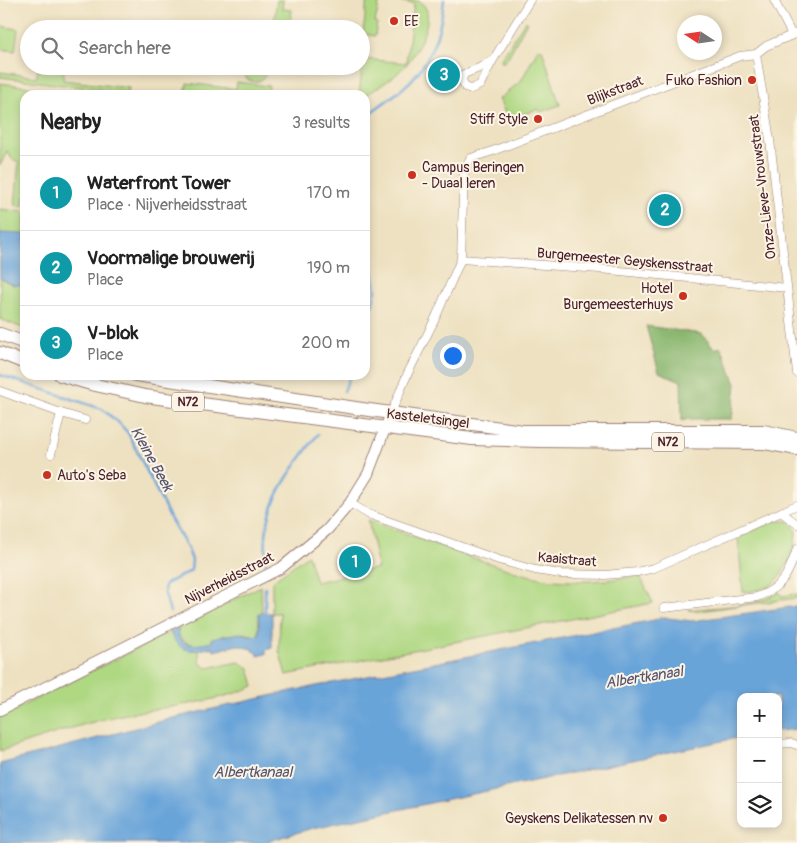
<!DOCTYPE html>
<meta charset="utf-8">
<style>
:root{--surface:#fff;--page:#f6f6f6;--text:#222;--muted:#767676;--line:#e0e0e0;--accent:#c8321e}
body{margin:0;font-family:Pangolin,sans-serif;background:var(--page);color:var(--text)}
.controls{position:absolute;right:15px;bottom:15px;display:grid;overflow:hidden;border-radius:10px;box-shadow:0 2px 8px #0003}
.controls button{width:45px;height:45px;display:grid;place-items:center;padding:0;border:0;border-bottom:1px solid var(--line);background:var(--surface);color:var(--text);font:25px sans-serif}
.compass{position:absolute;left:677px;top:15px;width:45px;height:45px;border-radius:50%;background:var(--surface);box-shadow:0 2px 8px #0003;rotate:282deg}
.you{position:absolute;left:452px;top:355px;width:18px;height:18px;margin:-12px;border:4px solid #fff;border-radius:50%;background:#1a73e8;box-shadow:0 0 0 8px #1a73e833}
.badge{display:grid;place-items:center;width:32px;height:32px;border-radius:50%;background:var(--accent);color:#fff;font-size:16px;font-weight:700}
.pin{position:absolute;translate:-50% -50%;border:2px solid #fff;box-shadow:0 1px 5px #0006}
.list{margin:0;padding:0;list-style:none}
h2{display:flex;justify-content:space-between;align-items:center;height:65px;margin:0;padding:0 20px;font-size:21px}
h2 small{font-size:16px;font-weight:400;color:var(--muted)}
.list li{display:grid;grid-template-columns:32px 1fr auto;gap:15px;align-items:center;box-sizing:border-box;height:75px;padding:0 20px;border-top:1px solid var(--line)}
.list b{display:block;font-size:19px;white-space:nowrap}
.list p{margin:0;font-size:16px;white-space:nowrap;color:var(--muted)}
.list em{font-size:16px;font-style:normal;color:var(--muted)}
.icon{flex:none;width:28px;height:28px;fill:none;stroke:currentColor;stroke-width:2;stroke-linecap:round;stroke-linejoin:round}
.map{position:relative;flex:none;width:797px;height:843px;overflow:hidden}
.search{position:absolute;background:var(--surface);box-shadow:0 2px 8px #0003;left:20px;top:20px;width:350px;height:55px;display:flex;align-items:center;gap:12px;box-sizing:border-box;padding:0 18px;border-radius:28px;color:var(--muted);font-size:19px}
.panel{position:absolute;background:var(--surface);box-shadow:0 2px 8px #0003;left:20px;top:90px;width:350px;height:290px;border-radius:15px}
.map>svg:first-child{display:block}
.green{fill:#afd883;stroke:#7c7c57}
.forest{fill:#8bb871;stroke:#6a6c4e}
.water{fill:#69a4d9;stroke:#5a6282}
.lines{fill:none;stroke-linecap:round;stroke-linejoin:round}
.stream{stroke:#69a4d9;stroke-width:2.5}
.minor-casing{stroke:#9c8076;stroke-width:9}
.tertiary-casing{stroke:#9c8076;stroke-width:12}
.primary-casing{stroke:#9c8076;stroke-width:14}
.minor{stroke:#fff;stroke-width:8}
.tertiary{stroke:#fff;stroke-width:10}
.primary{stroke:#fff;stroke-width:12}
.poi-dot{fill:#c8321e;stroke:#fcf5e5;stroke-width:2}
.labels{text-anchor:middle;stroke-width:4;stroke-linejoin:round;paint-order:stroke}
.shield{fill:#fcf5e5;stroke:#7f5f63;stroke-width:1}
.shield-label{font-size:12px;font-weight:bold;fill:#4a1f2b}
.poi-label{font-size:14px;fill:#4a1f2b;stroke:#fcf5e5;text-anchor:end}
.street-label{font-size:14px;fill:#4a1f2b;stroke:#fcf5e5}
.water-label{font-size:15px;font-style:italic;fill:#565471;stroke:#fcf5e5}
</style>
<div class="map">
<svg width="797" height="843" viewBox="0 0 797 843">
<rect width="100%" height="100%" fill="#fcf5e5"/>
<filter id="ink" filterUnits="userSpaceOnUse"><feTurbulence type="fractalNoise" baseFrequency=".02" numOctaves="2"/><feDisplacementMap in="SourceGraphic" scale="10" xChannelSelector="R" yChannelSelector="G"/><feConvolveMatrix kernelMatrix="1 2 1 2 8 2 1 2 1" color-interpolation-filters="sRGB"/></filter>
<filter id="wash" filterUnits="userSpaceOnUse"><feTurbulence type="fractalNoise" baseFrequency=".0096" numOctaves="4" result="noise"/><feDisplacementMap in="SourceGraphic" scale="20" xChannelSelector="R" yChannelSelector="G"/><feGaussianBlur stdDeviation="1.12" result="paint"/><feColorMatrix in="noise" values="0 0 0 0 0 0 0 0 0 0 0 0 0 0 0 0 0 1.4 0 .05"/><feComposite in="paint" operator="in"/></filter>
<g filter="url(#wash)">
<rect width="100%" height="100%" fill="#eee1c1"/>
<path class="green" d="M277 0H283L282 9 292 10 290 25 274 23Z
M367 0H380L375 22 377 23 375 36 363 34Z
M394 0C401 0 410 0 417 1 442 9 416 53 406 65 394 78 379 87 365 96L359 95 363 59 406 63 414 4Z
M525 21 527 22 507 59 504 62H501V59Z
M0 26 18 29 15 51 0 49Z
M538 49H542L560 105 540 112 538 109 508 120 499 99 521 81Z
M38 66 64 69 63 80 129 88 128 93 0 77V72L37 77Z
M243 66H266C268 81 254 87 244 76Z
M237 82 269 86 268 93 286 95H185L187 83 236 89Z
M0 83 38 88 37 95H25V191L23 206 15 205 19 162 12 159 7 151 0 166Z
M0 209 25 212V329L0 319Z
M368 520C401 532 435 544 468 556 496 565 523 576 552 580 582 583 610 580 640 576L653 603 286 675 279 650 280 613H272V581L308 555 316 582 378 568Z
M774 521H789C793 526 796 529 796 535 795 549 783 579 770 586 762 590 752 591 743 592L738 538Z
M261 586 262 613H259V634L257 636 243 633 212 639 213 642C199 645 190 647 179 637L178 628Z
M779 592 782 596 797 594V598L699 611 688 610C718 606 753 608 779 592Z
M170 632C175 643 186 651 199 650L200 663 207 668 239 662 249 668 254 686C211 705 162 706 117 716 77 725 39 739 0 751V717Z"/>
<path class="forest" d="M646 326 702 334 714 349 721 347 736 384 732 419H688L682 421 681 381 659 372Z"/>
<path class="water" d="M0 233 25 234 24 285H13L0 278Z
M797 606V729L778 731V697H741V737L313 828 262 843H0V764L173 718 296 690 659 619 660 617 692 621Z
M259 613H272V648L266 650V654L258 656 257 652H254L252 649 237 645 214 651 213 647C192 652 180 654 170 632L178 628C179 631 178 633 179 636 183 649 203 644 212 642V638L239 633 255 636 259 634Z"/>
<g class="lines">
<path class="stream" d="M365 117C377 107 390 99 402 89 429 67 441 33 444 0
M365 226 370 238 371 262 376 290 365 336
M0 375 102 409 119 423 128 433 171 520 187 547 192 560 191 570C183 577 173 578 165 585L164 591 170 612
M344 391 350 375
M266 566C266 556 265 545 266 535 270 495 295 465 318 434
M265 587V615"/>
</g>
</g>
<g filter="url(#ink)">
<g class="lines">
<g class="minor-casing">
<path id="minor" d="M774 0 792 35
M756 54 770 140 797 373
M756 54 766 46 797 33
M493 60 479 68 464 74 462 80 465 87 471 89 480 85 483 79 493 60 530 0
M461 259 600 269 787 288
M0 391 61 413 51 454
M61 413 85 420
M391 413 407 375 435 319 461 259 464 170 471 158 490 152 740 56 756 54
M350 503 368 514 499 560 535 570 561 574 605 575 637 572 654 568 797 505
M781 512 797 524
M664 608 757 597C783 588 789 573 797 549
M778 744 791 743 797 745"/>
</g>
<g class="tertiary-casing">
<path id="tertiary" d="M0 710 281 568 327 530 350 503 368 474 391 413"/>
</g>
<g class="primary-casing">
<path id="primary" d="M0 334 25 343
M0 353 25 363
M60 375 91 384 145 396 194 403 472 439 539 441 765 443 797 449
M136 375 362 409 523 431H763L797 438"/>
</g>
<use href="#minor" class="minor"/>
<use href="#tertiary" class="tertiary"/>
<use href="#primary" class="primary"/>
</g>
</g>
<g class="poi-dot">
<circle cx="394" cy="21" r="5"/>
<circle cx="752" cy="80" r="5"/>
<circle cx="538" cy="119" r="5"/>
<circle cx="412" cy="175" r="5"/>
<circle cx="683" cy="296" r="5"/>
<circle cx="47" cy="475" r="5"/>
<circle cx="663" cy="818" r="5"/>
</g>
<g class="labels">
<g class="shield">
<rect x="172" y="392.5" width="32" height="19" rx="4"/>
<rect x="652" y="432.5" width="32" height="19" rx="4"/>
</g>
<g class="shield-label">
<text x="188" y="406">N72</text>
<text x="668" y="446">N72</text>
</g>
<g class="poi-label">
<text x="404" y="26" text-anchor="start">EE</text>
<text x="742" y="85">Fuko Fashion</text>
<text x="528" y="124">Stiff Style</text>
<text x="422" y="172" text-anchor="start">Campus Beringen<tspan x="422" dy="16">- Duaal leren</tspan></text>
<text x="673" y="293">Hotel<tspan x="673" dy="16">Burgemeesterhuys</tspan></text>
<text x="57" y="480" text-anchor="start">Auto's Seba</text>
<text x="653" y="823">Geyskens Delikatessen nv</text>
</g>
<g class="street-label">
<text transform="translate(615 90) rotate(-21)" y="5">Blijkstraat</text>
<text transform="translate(762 187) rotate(-97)" y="5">Onze-Lieve-Vrouwstraat</text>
<text transform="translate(625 260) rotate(5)" y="5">Burgemeester Geyskensstraat</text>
<text transform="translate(428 418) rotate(7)" y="5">Kasteletsingel</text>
<text transform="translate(567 559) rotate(5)" y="5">Kaaistraat</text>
<text transform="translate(229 578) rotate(-27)" y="5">Nijverheidsstraat</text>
</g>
<g class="water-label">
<text transform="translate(152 459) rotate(61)" y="5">Kleine Beek</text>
<text transform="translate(644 677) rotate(-9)" y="5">Albertkanaal</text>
<text x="253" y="777">Albertkanaal</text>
</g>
</g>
</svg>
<div class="controls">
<button>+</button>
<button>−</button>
<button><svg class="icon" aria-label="layers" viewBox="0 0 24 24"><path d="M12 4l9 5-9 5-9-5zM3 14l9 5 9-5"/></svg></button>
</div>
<svg class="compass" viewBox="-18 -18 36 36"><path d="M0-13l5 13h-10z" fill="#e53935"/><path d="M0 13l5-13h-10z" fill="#767676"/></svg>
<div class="you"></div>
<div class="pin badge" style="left:355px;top:562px;background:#0f9aa8">1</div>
<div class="pin badge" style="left:665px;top:210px;background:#0f9aa8">2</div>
<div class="pin badge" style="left:444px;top:75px;background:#0f9aa8">3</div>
<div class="search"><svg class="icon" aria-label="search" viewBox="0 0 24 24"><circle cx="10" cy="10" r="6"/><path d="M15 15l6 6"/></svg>Search here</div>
<section class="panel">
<h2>Nearby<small>3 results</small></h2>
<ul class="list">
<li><span class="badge" style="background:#0f9aa8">1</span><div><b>Waterfront Tower</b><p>Place · Nijverheidsstraat</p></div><em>170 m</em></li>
<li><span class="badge" style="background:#0f9aa8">2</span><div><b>Voormalige brouwerij</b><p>Place</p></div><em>190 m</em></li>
<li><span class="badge" style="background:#0f9aa8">3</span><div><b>V-blok</b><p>Place</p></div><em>200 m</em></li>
</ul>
</section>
</div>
